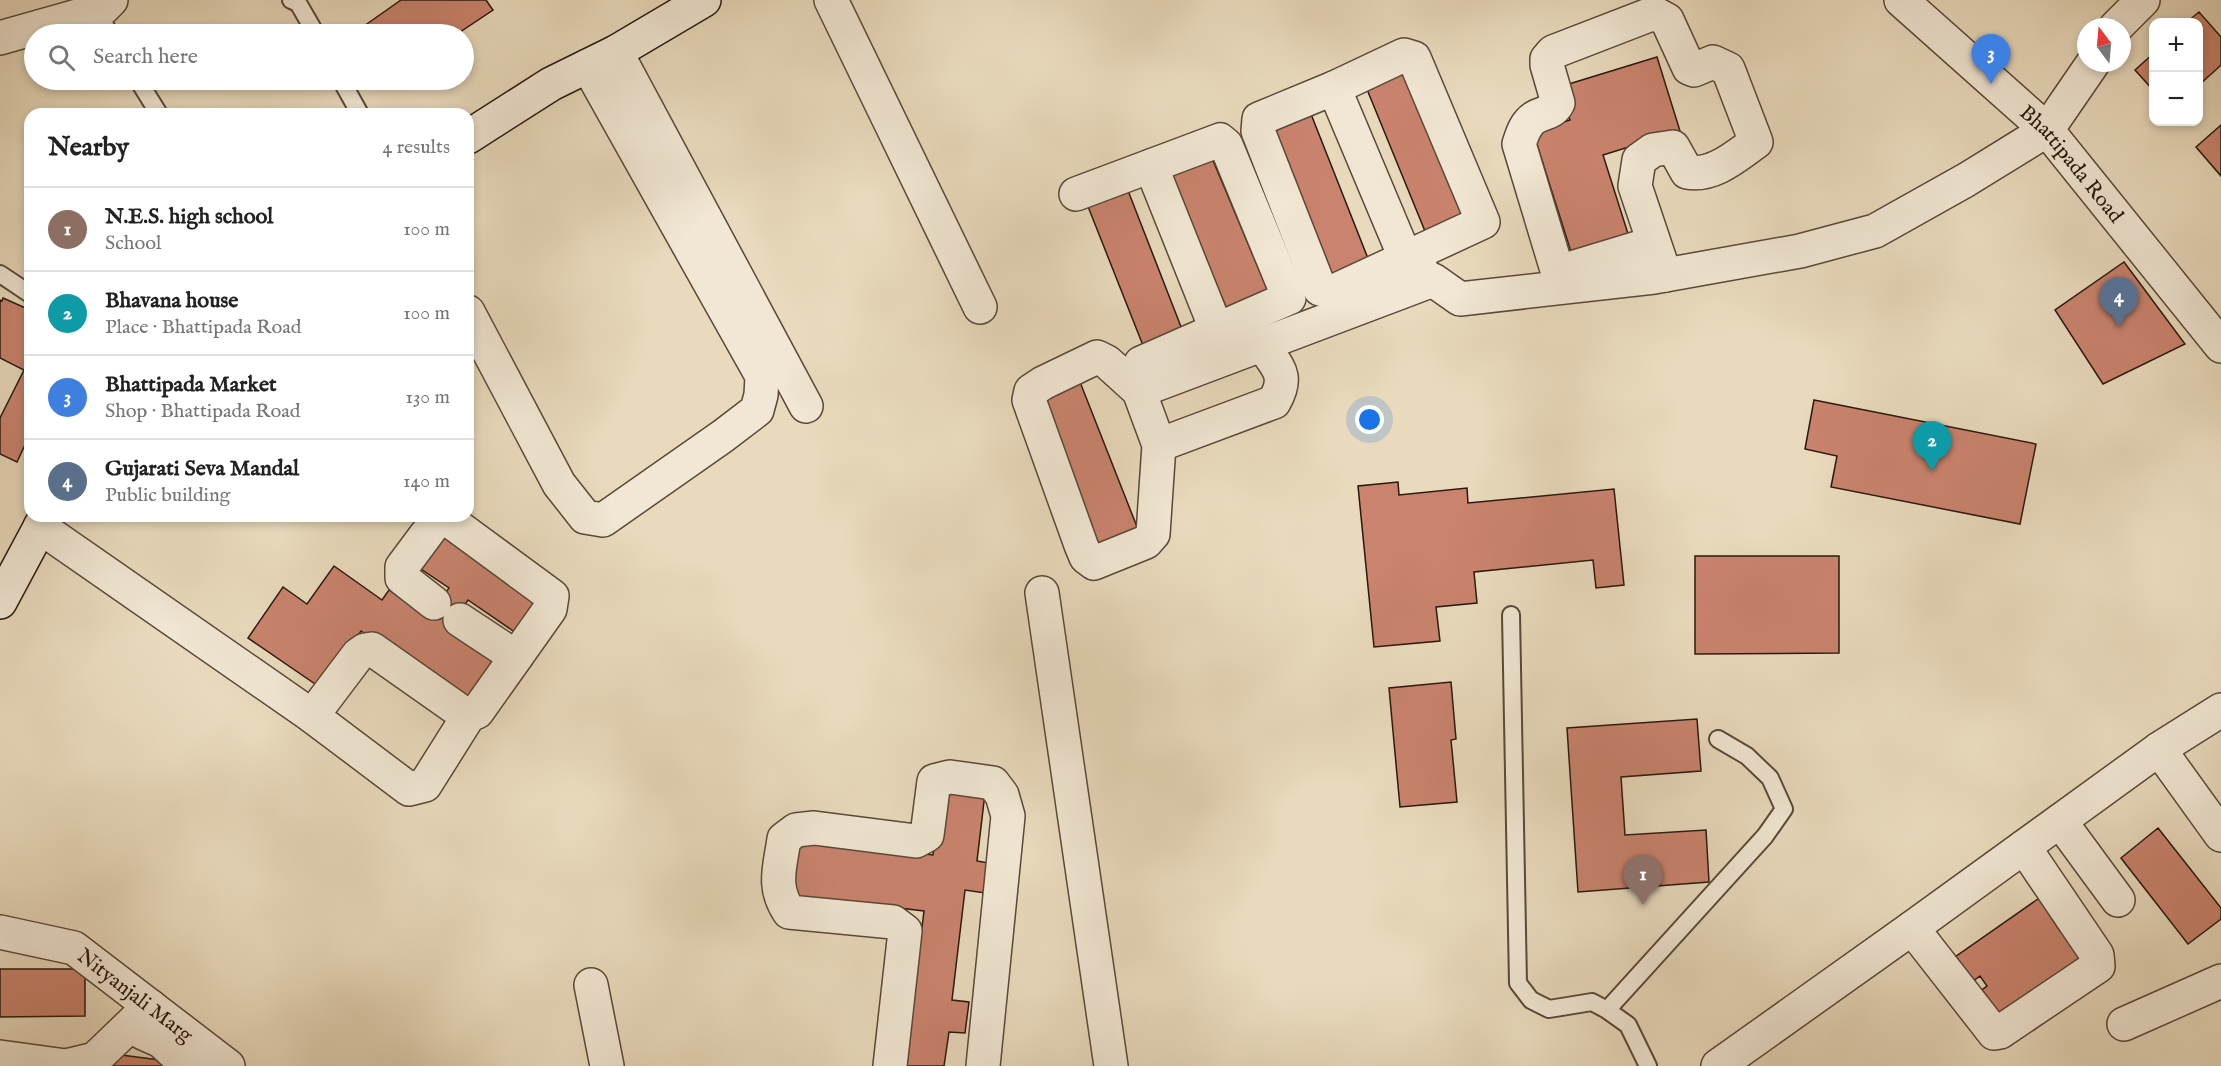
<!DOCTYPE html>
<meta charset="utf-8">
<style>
:root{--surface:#fff;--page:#f2f2f2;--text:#222;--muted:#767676;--line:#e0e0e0;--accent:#8f2418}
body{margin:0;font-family:"IM FELL English",serif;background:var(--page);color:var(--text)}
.controls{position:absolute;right:18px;top:18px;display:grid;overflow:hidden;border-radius:12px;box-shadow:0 3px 9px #0003}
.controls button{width:54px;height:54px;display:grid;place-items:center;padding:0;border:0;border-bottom:2px solid var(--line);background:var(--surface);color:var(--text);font:30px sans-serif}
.compass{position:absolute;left:2077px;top:18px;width:54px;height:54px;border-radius:50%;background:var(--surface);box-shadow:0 3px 9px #0003;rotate:344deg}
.you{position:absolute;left:1370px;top:420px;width:21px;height:21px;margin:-15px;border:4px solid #fff;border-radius:50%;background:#1a73e8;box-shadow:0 0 0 9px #1a73e833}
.badge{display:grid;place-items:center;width:39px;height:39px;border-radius:50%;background:var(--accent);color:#fff;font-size:20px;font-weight:700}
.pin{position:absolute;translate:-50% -50px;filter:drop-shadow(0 2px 3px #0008)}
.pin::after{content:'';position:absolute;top:32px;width:21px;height:18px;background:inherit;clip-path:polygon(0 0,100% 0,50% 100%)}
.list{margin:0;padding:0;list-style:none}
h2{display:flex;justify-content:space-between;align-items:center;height:78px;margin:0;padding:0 24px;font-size:26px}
h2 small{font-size:20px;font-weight:400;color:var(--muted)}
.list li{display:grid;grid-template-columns:39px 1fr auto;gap:18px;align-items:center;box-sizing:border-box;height:84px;padding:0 24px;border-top:2px solid var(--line)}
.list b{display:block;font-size:22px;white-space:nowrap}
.list p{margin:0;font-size:20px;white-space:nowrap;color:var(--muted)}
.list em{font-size:20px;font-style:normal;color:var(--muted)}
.icon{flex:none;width:33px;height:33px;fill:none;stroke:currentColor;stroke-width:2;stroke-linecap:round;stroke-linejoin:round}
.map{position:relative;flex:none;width:2221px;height:1066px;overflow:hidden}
.search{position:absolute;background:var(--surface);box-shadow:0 3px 9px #0003;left:24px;top:24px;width:450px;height:66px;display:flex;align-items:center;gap:15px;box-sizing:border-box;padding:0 21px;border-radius:33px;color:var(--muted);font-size:22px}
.panel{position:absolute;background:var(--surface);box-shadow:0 3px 9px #0003;left:24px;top:108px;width:450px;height:414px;border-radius:18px}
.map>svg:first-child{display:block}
.building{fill:#ca836e;stroke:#29180c;stroke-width:1.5}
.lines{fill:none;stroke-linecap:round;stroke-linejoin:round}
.lane-casing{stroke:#594838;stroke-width:20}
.street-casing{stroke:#594838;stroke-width:36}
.secondary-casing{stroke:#29180c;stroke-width:36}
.lane{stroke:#f1e7d4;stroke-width:16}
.street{stroke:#f1e7d4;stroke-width:33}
.secondary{stroke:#f1e7d4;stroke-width:33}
.labels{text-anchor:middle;stroke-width:4.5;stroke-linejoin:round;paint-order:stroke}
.street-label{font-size:21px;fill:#29180c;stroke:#f1e7d4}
</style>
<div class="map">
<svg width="2221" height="1066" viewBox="0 0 2221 1066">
<rect width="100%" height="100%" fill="#e9dabd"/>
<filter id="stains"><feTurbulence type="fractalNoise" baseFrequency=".00333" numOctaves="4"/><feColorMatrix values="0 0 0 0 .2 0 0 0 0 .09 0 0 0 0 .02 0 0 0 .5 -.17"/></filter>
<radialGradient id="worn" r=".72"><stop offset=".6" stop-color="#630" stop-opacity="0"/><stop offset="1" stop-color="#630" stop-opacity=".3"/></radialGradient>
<path class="building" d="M401 0H486L493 10 457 34H355L354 33Z
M2199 12 2221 37V65L2198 86V22H2187Z
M2154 53V91L2135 70Z
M1657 57 1680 131 1603 155 1630 240 1573 258 1533 132 1570 120 1559 87Z
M1406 71 1467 220 1427 236 1366 87Z
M1309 109 1369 261 1327 277 1268 125Z
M2221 125V176L2196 147Z
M1209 151 1273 303 1231 319 1168 169Z
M1127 188 1185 337 1146 353 1087 204Z
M2124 262 2185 344 2103 384 2055 310Z
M3 298 30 310V434L17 462 0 454V418L24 370 0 358V300L2 301Z
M1080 382 1141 537 1097 554 1037 399Z
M1814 400 2036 444 2020 524 1831 487 1837 456 1805 449Z
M1398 482 1399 495 1467 488 1468 503 1614 489 1624 585 1596 588 1593 560 1474 572 1477 603 1436 607 1440 641 1374 647 1358 486Z
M442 526 549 599 522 637 468 600 447 630 500 666 472 708 361 631 321 688 248 638 283 587 307 604 334 566 382 600 389 590 429 618 449 588 415 565Z
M1695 556H1839V653L1695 654Z
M1451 682 1456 739 1451 740 1457 802 1400 807 1389 688Z
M1697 719 1701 771 1621 777 1625 835 1706 830 1709 882 1578 892 1567 728Z
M941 788 985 793 977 861 989 863 985 893 965 890 952 1000 969 1002 965 1033 949 1032 944 1066H905L924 911 788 895 796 839 933 855Z
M2158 828 2221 908V919L2188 944 2121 858Z
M2048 892 2063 913 2052 919 2060 931 2071 924 2093 955 1999 1020 1979 992 1987 986 1980 976 1972 982 1955 957Z
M0 969H85V1016L0 1017Z
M106 1053 175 1062 176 1066H105Z"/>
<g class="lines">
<g class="lane-casing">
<path id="lane" d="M291 0 298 3 316 34
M103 22 110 34
M138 80 159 114
M341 80 360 114
M0 274 30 294
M1511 615 1518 983 1531 1000 1549 1009 1592 1002 1607 1010 1628 1025 1648 1066
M1607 1010 1765 836 1784 809 1770 778 1747 756 1718 739"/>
</g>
<g class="street-casing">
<g id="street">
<path d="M831 0 980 307"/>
<path id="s1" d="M1901 0 2047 130 2221 346"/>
<path d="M2116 27 2143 0"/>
<path d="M0 38 102 9 111 0"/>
<path d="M616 52 806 406"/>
<path d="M1404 55 1414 58 1483 222 1332 292 1320 289 1258 131 1259 119 1334 88Z"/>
<path d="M1334 88 1405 257 1422 271"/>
<path d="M1151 166 1225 351"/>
<path d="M1076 194 1220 140 1226 145 1289 298 1141 363"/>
<path d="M1654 243 1565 270H1557L1519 144C1522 135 1525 124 1534 118 1543 112 1552 114 1558 103L1547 65V59L1553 52 1654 13 1667 20 1689 68 1694 70 1713 62 1728 69 1756 142C1736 156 1713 177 1687 172L1673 147 1653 150 1639 160 1635 186 1665 275"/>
<path d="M468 312 559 484 585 517 603 520 723 436 757 410 761 395 762 376 588 66"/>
<path d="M1097 357 1107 362 1139 391 1159 445 1153 534 1146 542 1094 563 1086 557 1081 545 1029 400 1031 391 1043 383Z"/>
<path d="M1139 391 1433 280 1460 299 1654 277 1800 251 1875 231 1966 180 2047 130 2093 63"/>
<path d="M1159 445 1274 402C1290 374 1277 368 1262 344"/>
<path d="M40 527 312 716 358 655 365 650 372 649 463 713 469 715 477 712 550 609 552 596 450 521 442 519 434 524 402 567V578L434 603"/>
<path d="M1042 593 1111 1066"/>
<path d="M460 620 516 657"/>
<path d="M312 716 409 789 425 785 469 715"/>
<path d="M2159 749 2221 835"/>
<path d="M2060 821 2118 900"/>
<path d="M1912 928 1994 1033 2000 1032 2098 966 2097 955 2024 847"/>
<path id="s2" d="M0 932 74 948 228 1066"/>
<path d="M591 985 607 1066"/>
<path d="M2124 1024 2221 981"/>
<path d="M143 1033 161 1041 188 1066"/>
<path d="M0 1057 66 1066 95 1059 150 1006"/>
<path d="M890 1066 905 931 893 922 789 912C772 886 780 868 784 839L796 830 814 828 916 841 927 835 934 781 950 777 993 783 1002 795 1008 816 983 1066"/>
<path d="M1718 1066 1912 928 2159 749 2221 710"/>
</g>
</g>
<g class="secondary-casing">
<path id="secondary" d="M468 137 551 84 616 52 704 0
M0 602 46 516"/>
</g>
<use href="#lane" class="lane"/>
<use href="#street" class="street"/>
<use href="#secondary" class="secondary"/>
</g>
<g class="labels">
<g class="street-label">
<text dy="7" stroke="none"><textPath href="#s1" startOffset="237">Bhattipada Road</textPath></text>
<text dy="7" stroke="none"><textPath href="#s2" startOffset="153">Nityanjali Marg</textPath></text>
</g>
</g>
<rect width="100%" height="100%" filter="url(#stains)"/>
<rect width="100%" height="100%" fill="url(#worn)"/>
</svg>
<div class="controls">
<button>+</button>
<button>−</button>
</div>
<svg class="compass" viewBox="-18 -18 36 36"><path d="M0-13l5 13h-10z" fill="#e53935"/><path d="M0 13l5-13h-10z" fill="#767676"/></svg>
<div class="you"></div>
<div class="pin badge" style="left:1643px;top:905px;background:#8d6e63">1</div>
<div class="pin badge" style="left:1932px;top:471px;background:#0f9aa8">2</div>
<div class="pin badge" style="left:1991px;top:84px;background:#3f7fe0">3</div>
<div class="pin badge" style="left:2119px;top:327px;background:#5c6f8a">4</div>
<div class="search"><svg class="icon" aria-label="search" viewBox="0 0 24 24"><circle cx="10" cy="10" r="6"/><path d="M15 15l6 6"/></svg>Search here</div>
<section class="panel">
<h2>Nearby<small>4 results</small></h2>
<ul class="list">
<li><span class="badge" style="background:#8d6e63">1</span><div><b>N.E.S. high school</b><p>School</p></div><em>100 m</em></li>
<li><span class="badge" style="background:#0f9aa8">2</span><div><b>Bhavana house</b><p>Place · Bhattipada Road</p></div><em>100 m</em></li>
<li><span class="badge" style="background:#3f7fe0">3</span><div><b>Bhattipada Market</b><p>Shop · Bhattipada Road</p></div><em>130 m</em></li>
<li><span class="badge" style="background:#5c6f8a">4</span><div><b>Gujarati Seva Mandal</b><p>Public building</p></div><em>140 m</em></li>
</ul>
</section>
</div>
